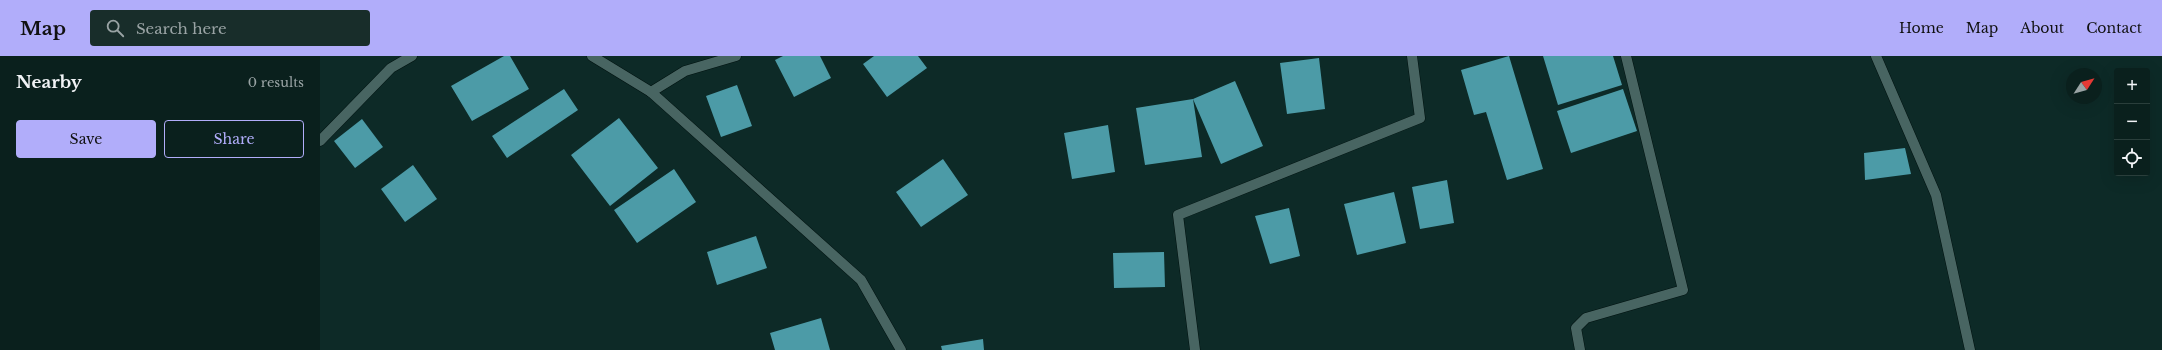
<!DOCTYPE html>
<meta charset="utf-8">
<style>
:root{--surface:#0a201d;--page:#182d2a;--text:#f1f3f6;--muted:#99a3a4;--line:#2a3e3b;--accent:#b1adfa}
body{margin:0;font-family:"Libre Baskerville",serif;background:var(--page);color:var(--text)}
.controls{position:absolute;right:12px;top:12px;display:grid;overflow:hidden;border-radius:4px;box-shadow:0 4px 16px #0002}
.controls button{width:36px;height:36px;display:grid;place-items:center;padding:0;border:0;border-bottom:1px solid var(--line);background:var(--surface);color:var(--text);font:20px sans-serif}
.compass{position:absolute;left:1746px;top:12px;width:36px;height:36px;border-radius:50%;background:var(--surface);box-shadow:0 4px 16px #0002;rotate:54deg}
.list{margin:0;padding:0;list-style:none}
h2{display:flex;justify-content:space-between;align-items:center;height:52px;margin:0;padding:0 16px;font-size:17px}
h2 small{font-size:13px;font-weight:400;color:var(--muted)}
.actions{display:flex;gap:8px;padding:12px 16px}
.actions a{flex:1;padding:9px 0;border:1px solid var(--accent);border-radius:4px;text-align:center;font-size:14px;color:var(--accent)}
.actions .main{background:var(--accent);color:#111}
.icon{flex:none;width:22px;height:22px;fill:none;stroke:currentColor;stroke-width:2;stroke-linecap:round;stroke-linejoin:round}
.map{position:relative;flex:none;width:1842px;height:294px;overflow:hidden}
header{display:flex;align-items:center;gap:24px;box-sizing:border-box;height:56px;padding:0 20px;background:var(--accent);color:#111}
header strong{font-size:19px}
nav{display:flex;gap:22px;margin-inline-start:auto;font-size:14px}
.search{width:280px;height:36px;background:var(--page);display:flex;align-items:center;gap:10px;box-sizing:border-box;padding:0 14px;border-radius:4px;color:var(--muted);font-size:15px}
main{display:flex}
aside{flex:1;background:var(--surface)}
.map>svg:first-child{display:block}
.building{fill:#4c9ba7}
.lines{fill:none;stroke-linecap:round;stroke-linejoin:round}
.minor-casing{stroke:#001210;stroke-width:11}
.tertiary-casing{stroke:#001210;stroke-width:11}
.minor{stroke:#486562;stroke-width:10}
.tertiary{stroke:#486562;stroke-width:10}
</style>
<header>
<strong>Map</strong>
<div class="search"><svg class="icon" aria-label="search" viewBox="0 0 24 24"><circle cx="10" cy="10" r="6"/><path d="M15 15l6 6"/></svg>Search here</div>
<nav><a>Home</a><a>Map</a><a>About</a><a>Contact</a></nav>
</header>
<main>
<aside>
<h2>Nearby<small>0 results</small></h2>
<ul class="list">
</ul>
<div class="actions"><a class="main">Save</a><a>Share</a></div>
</aside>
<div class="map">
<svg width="1842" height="294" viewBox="0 0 1842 294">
<rect width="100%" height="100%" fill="#0d2a27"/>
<path class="building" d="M184 0H190L209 33 152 65 131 30Z
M463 0H500L511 22 474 41 455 4Z
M554 0H598L607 12 567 41 543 8Z
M1189 0 1223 113 1187 124 1166 56 1154 59 1141 14Z
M1223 0H1293L1302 29 1238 49Z
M999 2 1005 53 967 58 960 7Z
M915 25 943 90 901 108 873 43Z
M417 29 432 70 401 81 386 40Z
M244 33 258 54 187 102 172 80Z
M1303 33 1317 75 1251 97 1237 55Z
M873 43 882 101 825 109 816 52Z
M299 62 338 112 290 150 251 99Z
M42 63 63 91 35 112 14 85Z
M788 69 795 116 752 123 744 77Z
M1585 92 1591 118 1545 124 1544 97Z
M623 103 648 139 601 171 576 136Z
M93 109 117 143 85 166 61 133Z
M354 113 376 146 317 187 294 154Z
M1127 124 1134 167 1100 173 1092 131Z
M1074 136 1086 187 1037 199 1024 148Z
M969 152 980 200 950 208 935 160Z
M436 180 447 212 397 229 387 196Z
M844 196 845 231 794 232 793 197Z
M501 262 510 294H455L450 277Z
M663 283 664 294H622L621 290Z"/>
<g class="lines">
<g class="minor-casing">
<path id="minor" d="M1556 0 1616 139 1650 294
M331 36 365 15 416 0
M0 85 71 12 92 0
M875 294 858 159 1100 62 1092 0
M1260 294 1256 272 1266 262 1363 234 1306 0"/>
</g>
<g class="tertiary-casing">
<path id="tertiary" d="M272 0 331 36 541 224 581 294"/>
</g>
<use href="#minor" class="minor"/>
<use href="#tertiary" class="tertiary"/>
</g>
</svg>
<div class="controls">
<button>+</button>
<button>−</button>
<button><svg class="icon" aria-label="locate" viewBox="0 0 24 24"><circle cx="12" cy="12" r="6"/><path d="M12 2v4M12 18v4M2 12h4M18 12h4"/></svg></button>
</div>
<svg class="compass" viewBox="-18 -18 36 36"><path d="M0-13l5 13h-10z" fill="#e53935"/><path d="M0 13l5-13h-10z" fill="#99a3a4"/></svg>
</div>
</main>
